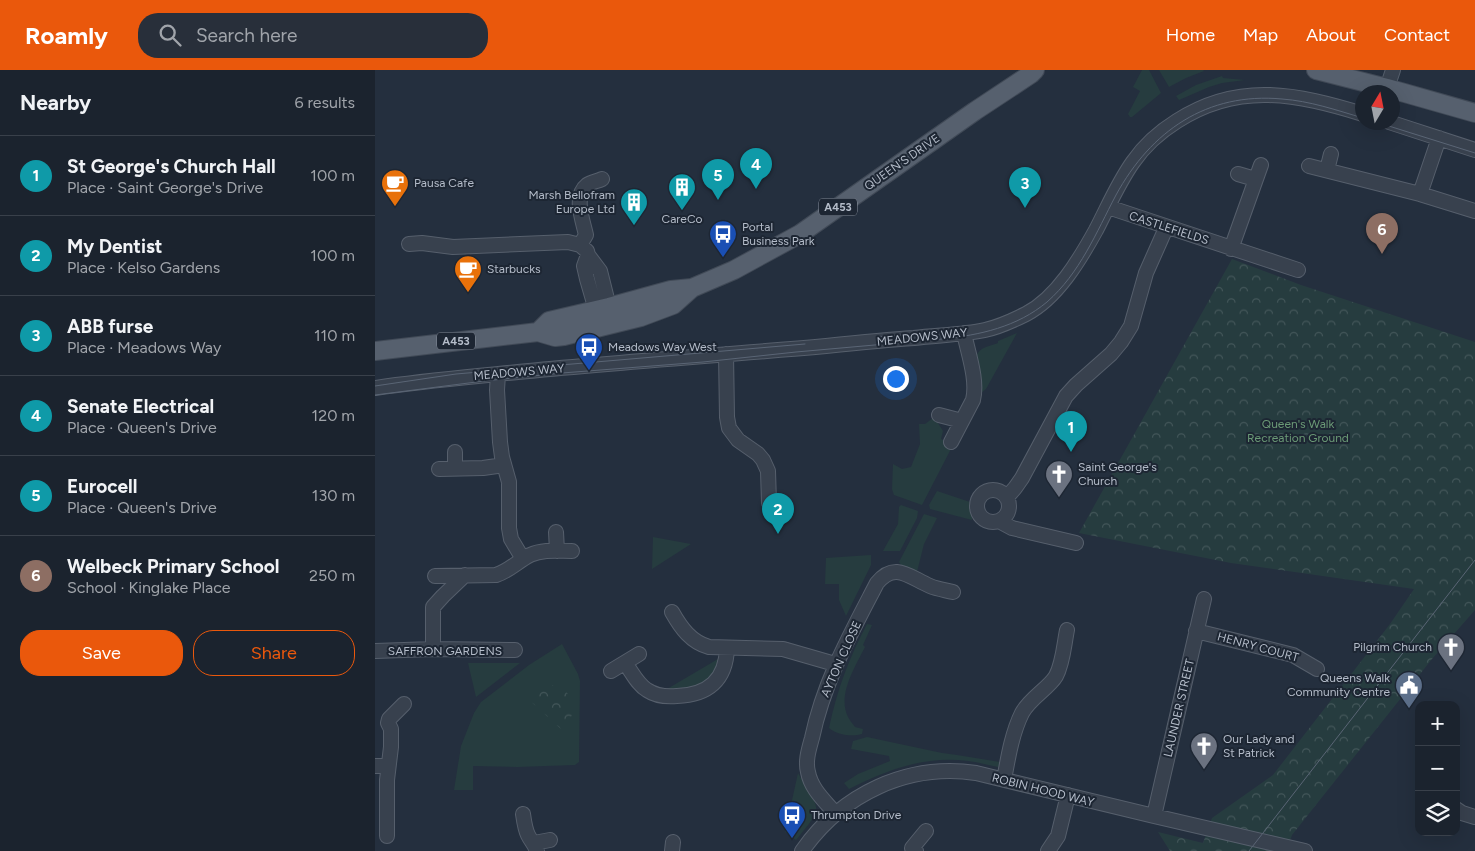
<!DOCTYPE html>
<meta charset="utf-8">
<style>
:root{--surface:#1b232e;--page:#282f3a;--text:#f1f3f6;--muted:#a0a4aa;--line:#39404a;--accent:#ea580c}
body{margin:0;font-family:Figtree,sans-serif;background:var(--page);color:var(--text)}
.controls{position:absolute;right:15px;bottom:15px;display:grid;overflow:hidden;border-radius:10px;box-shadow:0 5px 20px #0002}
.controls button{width:45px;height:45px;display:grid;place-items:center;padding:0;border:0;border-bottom:1px solid var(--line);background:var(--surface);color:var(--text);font:25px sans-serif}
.compass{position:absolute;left:980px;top:15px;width:45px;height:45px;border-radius:50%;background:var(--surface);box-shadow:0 5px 20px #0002;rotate:10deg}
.you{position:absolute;left:520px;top:308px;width:18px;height:18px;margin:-12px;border:4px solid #fff;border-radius:50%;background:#1a73e8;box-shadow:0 0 0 8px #1a73e833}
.badge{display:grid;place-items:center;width:32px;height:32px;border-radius:50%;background:var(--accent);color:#fff;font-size:16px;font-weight:700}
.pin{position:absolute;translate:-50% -41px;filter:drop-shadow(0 1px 2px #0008)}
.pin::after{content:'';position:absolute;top:26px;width:18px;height:15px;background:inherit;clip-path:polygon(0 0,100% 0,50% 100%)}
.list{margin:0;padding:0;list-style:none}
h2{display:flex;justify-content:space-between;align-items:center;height:65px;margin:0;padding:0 20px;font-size:21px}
h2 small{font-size:16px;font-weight:400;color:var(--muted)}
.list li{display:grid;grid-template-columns:32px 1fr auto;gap:15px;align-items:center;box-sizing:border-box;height:80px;padding:0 20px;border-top:1px solid var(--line)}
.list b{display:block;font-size:19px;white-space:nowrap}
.list p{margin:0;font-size:16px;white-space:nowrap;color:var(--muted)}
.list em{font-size:16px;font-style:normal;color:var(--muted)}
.actions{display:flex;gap:10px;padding:15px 20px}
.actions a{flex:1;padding:11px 0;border:1px solid var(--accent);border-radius:20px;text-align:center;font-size:18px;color:var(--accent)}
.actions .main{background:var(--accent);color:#fff}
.icon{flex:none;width:28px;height:28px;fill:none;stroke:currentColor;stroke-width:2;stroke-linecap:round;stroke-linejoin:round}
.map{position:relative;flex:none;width:1100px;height:781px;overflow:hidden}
header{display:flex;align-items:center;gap:30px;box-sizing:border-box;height:70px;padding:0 25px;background:var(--accent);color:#fff}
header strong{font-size:24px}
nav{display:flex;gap:28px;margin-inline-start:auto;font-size:18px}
.search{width:350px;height:45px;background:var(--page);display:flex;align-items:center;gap:12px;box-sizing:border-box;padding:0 18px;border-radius:20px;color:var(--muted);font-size:19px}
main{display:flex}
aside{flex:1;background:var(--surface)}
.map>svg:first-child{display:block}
.green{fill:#263c3f}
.forest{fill:url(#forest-crowns)}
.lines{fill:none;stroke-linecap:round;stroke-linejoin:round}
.minor-casing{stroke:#565f6c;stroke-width:16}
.major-casing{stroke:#414a57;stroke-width:20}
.minor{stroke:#38414e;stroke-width:14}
.major{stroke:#56606e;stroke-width:18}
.tram{stroke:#5a6575;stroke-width:1}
.labels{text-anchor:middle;stroke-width:4;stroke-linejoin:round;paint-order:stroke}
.shield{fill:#1d2633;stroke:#878f9c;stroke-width:1}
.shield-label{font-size:11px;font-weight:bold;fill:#b4bcc9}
.street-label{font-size:12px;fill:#b4bcc9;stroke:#1d2633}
.poi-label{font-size:12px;fill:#b4bcc9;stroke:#1d2633;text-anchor:start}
.park-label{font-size:12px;fill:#6b9a76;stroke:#1d2633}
</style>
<header>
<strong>Roamly</strong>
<div class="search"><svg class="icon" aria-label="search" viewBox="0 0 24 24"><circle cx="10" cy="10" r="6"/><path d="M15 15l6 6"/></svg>Search here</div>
<nav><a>Home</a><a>Map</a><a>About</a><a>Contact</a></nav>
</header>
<main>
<aside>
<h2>Nearby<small>6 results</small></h2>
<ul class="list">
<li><span class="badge" style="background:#0f9aa8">1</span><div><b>St George's Church Hall</b><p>Place · Saint George's Drive</p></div><em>100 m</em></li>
<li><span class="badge" style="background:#0f9aa8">2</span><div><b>My Dentist</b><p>Place · Kelso Gardens</p></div><em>100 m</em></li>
<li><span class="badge" style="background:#0f9aa8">3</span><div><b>ABB furse</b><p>Place · Meadows Way</p></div><em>110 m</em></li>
<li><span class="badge" style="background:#0f9aa8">4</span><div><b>Senate Electrical</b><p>Place · Queen's Drive</p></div><em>120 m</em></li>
<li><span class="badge" style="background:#0f9aa8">5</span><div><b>Eurocell</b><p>Place · Queen's Drive</p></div><em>130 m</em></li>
<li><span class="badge" style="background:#8d6e63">6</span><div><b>Welbeck Primary School</b><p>School · Kinglake Place</p></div><em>250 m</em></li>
</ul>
<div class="actions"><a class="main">Save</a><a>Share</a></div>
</aside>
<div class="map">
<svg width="1100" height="781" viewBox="0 0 1100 781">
<defs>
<pattern id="forest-crowns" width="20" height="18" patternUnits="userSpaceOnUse" patternTransform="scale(1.25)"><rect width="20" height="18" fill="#263c3f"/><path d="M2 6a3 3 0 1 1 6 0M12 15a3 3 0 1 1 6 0" fill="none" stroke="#435659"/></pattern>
</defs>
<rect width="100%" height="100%" fill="#242f3e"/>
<path class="green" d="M767 0H774L786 23 757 47H755L753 44 765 21 758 17Z
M784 0H828L829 1 811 8 794 17Z
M847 6 848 8 870 10 847 13 834 17 804 30 801 26 821 15Z
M642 263 611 319 605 324 601 287C605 276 614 277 623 273V271Z
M558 348H561L563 353 568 361 566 369 578 375 547 435 519 425 517 419 518 394 527 399 536 397 545 374 544 354H550Z
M562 421 595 432C595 438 598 445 597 450L555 439 554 435Z
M526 435 543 441 542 448 525 481H508L523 454 524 437Z
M549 444 562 448 549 474 542 502 526 495 524 492Z
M278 467 316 474 277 499Z
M496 485V495L471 546 464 530V514H450L451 488Z
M492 554 497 555 488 575 490 577C480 597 462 625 473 647 475 651 478 654 480 657L488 659 487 664C477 667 462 665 454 658 462 620 474 588 492 554Z
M187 574 203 604 205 611 204 692 200 695 142 697 98 696V720H79L86 676 99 643 106 632 154 595Z
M343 589C345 605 328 619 312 621 306 622 298 620 292 619Z
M93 593H145L101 627Z
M492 667 567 683 582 685 625 692 623 697C613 695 603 692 593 691 550 685 512 700 474 719L469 713 483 704 515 691 514 686 476 679 478 671Z
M423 703C445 741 450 735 421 770L410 762Z"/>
<path class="forest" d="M857 189 926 215 1100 272V540L1057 589 917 765 911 781H795L783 762 828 773 837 748 898 705 1015 554 1039 519 856 493 704 463Z
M170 613C182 615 206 626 198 643 196 648 190 654 186 659L152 628 162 616Z"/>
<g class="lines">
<g class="minor-casing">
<path id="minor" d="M1012 18 1018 0
M1014 52 1100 80
M934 96 1045 124 1100 141
M952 100 956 84
M863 104 880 109
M1045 124 1064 68
M733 137 923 200
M34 174 47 173 78 177 193 172 205 175 212 181 213 185 225 201 234 237 231 255 221 240 212 209 209 196 213 185
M205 175 211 165C208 151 198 126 212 115 216 112 223 111 227 109
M856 179 886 95
M351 284 352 347 354 358 363 370 383 384 388 390 393 401 394 433
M123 304 122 320 125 372 127 387 134 412V458L136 469 148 489
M0 318C47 311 95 307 143 302 245 292 348 285 451 276 480 273 509 270 539 268 562 265 587 265 610 260 624 257 639 250 651 244 682 228 705 189 721 160 733 137 743 113 758 92 769 76 786 61 802 51 864 11 922 24 988 44
M564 345 587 351
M576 372 598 330C603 310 593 283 589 263
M80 382V399
M64 399 108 398 129 395
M602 436a16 16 0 1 1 32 0a16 16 0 1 1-32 0Z
M632 427 640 418 647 408 691 326 701 315 736 284 746 272 756 256 771 203 791 158
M624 451 637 458 701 473
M181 462 182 481
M60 506 121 505C134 501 143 491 155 485 168 479 183 481 197 481
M297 542C306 558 316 572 334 577L408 579 460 594
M821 561 918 585 942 599
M58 579V537L68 526 90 505
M0 581 58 579 140 580
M250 593C257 602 262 614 272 620 281 626 292 627 302 626 333 625 351 610 352 578
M236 601 264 584
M0 696H13
M629 710C633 688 637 663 647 643 655 628 674 618 681 606 688 593 689 575 692 560
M1081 739 1087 743 1100 747
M460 743C450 731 436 719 433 702 430 691 434 679 437 668 449 611 475 565 502 513 520 491 534 507 555 516 562 519 570 520 578 522
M148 744C149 751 150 759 153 765 156 771 160 775 162 781
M779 746 829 529
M12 766V710L16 677V659L13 653 14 649 29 634
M159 773 175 770
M297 781 298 772
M427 781C467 724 532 693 601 703L779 746 930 781
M541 781 537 778 551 761
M673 781 683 766 693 725"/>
</g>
<g class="major-casing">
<path id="major" d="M941 0 1012 18 1100 43
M163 262 174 251 234 237 296 220 317 218 359 200 425 164 600 41 656 4 660 0
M0 281 163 262 180 267 189 266 266 247 298 235 317 218"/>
</g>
<use href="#minor" class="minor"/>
<use href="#major" class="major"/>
<path class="tram" d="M1001 52 1100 83
M503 267 585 260
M0 316 81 304 430 274
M0 325 109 311 187 303 328 292 421 282 567 269C605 265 642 257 672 232 705 203 721 163 741 125 776 61 832 22 907 29 935 31 961 40 988 48
M874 781 1100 490"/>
</g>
<defs>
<g id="cafe-pin" transform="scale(1.4375)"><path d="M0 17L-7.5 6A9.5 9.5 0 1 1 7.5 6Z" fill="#e8710a" stroke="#1d2633"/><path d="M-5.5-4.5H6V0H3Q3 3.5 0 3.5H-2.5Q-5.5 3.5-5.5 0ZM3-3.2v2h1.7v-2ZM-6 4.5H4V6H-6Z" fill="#fff"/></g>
<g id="building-pin" transform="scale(1.4375)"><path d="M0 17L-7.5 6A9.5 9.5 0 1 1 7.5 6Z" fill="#0f9aa8" stroke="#1d2633"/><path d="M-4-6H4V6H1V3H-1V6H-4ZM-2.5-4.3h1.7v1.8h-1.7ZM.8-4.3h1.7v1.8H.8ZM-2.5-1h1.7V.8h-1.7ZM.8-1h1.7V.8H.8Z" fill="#fff"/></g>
<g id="bus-pin" transform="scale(1.4375)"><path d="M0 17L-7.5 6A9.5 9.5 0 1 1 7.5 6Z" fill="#1a4fb4" stroke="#1d2633"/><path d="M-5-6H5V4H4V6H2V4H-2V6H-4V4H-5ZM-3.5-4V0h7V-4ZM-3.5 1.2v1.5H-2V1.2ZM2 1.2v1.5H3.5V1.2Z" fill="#fff"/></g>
<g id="church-pin" transform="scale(1.4375)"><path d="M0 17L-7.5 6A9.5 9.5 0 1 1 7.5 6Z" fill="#6b7280" stroke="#1d2633"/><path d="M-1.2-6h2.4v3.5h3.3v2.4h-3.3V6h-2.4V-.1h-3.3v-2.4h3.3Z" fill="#fff"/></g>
<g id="civic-pin" transform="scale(1.4375)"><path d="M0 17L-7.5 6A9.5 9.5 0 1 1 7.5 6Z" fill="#5c6f8a" stroke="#1d2633"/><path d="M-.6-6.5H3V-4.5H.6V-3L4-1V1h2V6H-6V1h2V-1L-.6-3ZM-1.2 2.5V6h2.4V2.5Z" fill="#fff"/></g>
</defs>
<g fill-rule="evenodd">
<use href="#cafe-pin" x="20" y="113"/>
<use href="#building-pin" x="307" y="117"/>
<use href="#building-pin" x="259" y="132"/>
<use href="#bus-pin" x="348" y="164"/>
<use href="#cafe-pin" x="93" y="199"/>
<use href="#bus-pin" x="214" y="277"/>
<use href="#church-pin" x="684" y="404"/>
<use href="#church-pin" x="1076" y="577"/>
<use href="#civic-pin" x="1034" y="615"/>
<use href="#church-pin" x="829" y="676"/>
<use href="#bus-pin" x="417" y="745"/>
</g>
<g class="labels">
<g class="shield">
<rect x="444" y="128.5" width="38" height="17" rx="4"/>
<rect x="62" y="262.5" width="38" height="17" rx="4"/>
</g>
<g class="shield-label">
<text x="463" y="141">A453</text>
<text x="81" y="275">A453</text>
</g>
<g class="street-label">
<text transform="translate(527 92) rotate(-35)" y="4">QUEEN'S DRIVE</text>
<text transform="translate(794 158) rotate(18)" y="4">CASTLEFIELDS</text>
<text transform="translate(547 267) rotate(-6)" y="4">MEADOWS WAY</text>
<text transform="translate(144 302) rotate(-5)" y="4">MEADOWS WAY</text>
<text transform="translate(883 577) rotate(15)" y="4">HENRY COURT</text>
<text x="70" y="585">SAFFRON GARDENS</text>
<text transform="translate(466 589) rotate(-66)" y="4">AYTON CLOSE</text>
<text transform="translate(804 638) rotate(-77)" y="4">LAUNDER STREET</text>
<text transform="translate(668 720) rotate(14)" y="4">ROBIN HOOD WAY</text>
</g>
<g class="poi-label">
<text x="39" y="117">Pausa Cafe</text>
<text x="240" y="129" text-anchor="end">Marsh Bellofram<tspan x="240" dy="14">Europe Ltd</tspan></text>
<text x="307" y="153" text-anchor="middle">CareCo</text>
<text x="367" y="161">Portal<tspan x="367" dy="14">Business Park</tspan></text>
<text x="112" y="203">Starbucks</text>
<text x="233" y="281">Meadows Way West</text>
<text x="703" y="401">Saint George's<tspan x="703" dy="14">Church</tspan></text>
<text x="1057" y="581" text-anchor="end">Pilgrim Church</text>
<text x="1015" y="612" text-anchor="end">Queens Walk<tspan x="1015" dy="14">Community Centre</tspan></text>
<text x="848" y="673">Our Lady and<tspan x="848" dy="14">St Patrick</tspan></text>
<text x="436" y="749">Thrumpton Drive</text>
</g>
<g class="park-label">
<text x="923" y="358">Queen's Walk<tspan x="923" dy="14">Recreation Ground</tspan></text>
</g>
</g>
</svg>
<div class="controls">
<button>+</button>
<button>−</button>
<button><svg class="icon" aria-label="layers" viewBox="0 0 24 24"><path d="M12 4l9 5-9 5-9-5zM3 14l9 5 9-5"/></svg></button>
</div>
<svg class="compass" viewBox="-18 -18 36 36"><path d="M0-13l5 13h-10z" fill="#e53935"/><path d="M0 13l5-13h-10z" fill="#a0a4aa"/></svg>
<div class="you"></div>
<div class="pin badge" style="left:696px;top:382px;background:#0f9aa8">1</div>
<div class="pin badge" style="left:403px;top:464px;background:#0f9aa8">2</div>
<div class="pin badge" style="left:650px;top:138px;background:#0f9aa8">3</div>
<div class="pin badge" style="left:381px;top:119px;background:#0f9aa8">4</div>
<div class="pin badge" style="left:343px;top:130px;background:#0f9aa8">5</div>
<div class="pin badge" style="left:1007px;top:184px;background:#8d6e63">6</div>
</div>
</main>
